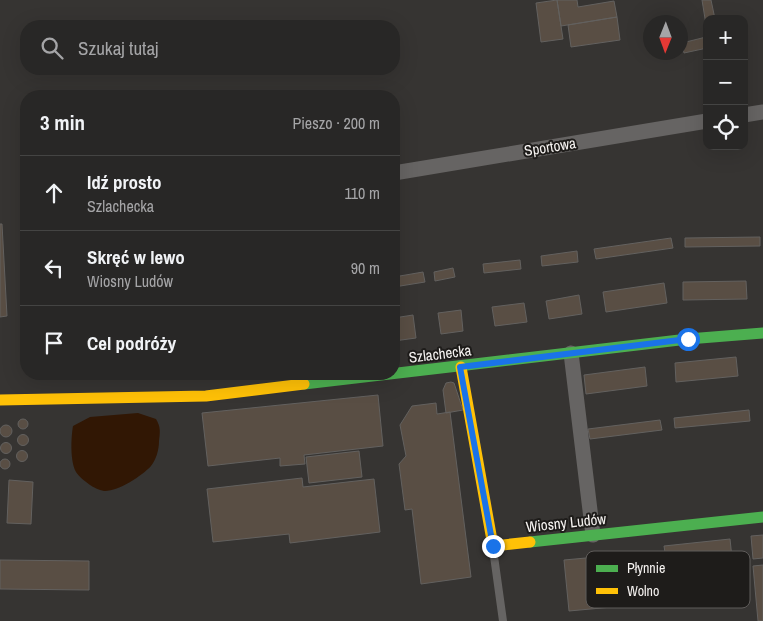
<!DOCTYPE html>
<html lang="pl">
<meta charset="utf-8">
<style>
:root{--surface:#282726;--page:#343332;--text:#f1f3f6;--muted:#a5a5a7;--line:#444443}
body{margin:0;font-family:"Archivo Narrow",sans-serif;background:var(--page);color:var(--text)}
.controls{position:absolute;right:15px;top:15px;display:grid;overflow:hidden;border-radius:10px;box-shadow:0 5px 20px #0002}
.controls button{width:45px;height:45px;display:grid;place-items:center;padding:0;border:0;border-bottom:1px solid var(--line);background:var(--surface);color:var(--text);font:25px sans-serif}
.compass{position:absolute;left:643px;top:15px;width:45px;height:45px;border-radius:50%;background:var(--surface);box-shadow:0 5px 20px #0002;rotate:181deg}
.stop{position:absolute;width:15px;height:15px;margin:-11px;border:4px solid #1a73e8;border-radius:50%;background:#fff}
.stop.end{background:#1a73e8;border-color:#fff;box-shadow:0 1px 5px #0008}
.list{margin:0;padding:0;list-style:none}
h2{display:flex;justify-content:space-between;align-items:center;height:65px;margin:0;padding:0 20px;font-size:21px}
h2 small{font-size:16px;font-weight:400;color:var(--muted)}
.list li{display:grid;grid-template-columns:32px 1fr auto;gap:15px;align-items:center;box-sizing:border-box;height:75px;padding:0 20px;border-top:1px solid var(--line)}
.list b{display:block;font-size:19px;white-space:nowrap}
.list p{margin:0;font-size:16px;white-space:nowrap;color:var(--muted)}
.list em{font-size:16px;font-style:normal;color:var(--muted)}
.icon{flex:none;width:28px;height:28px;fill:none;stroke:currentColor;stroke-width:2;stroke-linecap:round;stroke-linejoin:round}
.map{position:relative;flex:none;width:763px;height:621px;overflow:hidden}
.search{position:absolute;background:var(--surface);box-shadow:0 5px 20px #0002;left:20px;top:20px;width:380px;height:55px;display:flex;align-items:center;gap:12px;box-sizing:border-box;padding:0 18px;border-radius:20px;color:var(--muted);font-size:19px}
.panel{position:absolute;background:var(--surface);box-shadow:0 5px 20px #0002;left:20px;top:90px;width:380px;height:290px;border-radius:20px}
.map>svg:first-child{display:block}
.water{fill:#311704}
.building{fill:#594e44;stroke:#63615f}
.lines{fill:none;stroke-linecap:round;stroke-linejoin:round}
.lane{stroke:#666463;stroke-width:8}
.street{stroke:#666463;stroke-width:15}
.fast{stroke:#4caf50;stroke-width:11}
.slow{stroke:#ffc107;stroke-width:11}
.route{stroke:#1a73e8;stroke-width:6}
.labels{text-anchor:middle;stroke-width:4;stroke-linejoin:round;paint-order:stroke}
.street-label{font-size:15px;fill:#f6f3f1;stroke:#1e1c1a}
.key{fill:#1e1c1a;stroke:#5f5c5a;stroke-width:1}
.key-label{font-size:14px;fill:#f6f3f1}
</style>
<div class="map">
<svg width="763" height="621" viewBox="0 0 763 621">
<rect width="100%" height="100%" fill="#363432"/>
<path class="water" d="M138 413 156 419C161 427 160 433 159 441 159 450 156 460 151 466 142 476 117 492 104 491 99 490 93 487 90 485 85 481 79 477 76 472 70 461 71 438 73 426L90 417Z"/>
<path class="building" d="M557 0H577L578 7 614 1 617 17 561 26Z
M557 0 563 39 541 42 536 3Z
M702 0H711L715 19H707V31Z
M617 17 620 40 571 47 568 25Z
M706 37 707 48 684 53 682 43Z
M0 224H2L7 316 0 317Z
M760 237V246L685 247V238Z
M671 238 673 248 596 259 594 249Z
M577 251 578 262 542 266 541 256Z
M520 260 521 269 484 273 483 264Z
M453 268 455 277 435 281 434 272Z
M423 272 425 282 394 287V277Z
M746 281 747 299 683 300V282Z
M664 283 667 303 606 312 603 292Z
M579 295 582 314 549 319 546 301Z
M524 303 527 322 495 326 492 307Z
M461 310 463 331 441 334 438 313Z
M413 315 416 338 394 341V318Z
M736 357 738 376 676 382 675 363Z
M645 367 647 386 586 394 584 375Z
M451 382 454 383 463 410 446 413 443 390 446 383Z
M378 395 383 446 304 455 305 464 280 466V458L208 466 202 413Z
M436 403 437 414 450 412 471 577 421 584 412 509 405 510 399 464 406 456 400 425 412 406Z
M749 410 750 421 675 428 674 418Z
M18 424a5 5 0 1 1 10 0a5 5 0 1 1-10 0Z
M660 420 662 430 590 439 588 429Z
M0 431a6 6 0 1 1 12 0a6 6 0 1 1-12 0Z
M17.5 440a5.5 5.5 0 1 1 11 0a5.5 5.5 0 1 1-11 0Z
M0.5 448a5.5 5.5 0 1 1 11 0a5.5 5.5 0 1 1-11 0Z
M16.5 456a5.5 5.5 0 1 1 11 0a5.5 5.5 0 1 1-11 0Z
M359 451 362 477 309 483 306 457Z
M0 464a5 5 0 1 1 10 0a5 5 0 1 1-10 0Z
M302 478 303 487 374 479 380 532 290 543 289 534 213 542 207 489Z
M9 480 33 482 31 524 7 523Z
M763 535V558L753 559 751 536Z
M730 539 732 558 667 565 664 546Z
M597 557 599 577H607L609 600 622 599 623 606 569 611 564 560Z
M0 560 89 561V590L0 589Z
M763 565V621H758L753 566Z"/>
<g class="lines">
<path class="lane" d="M493 549 503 621"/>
<path class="street" d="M744 115 763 112
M394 173 707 121
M571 353 593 535"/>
<path class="fast" d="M304 384 688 339 763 333
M530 542 763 517"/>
<path class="slow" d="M461 367 493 546 530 542
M0 400 206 396 304 384"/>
</g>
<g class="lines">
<path class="route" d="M493 546 460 367 688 339"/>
</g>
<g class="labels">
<g class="street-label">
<text transform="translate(550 147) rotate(-9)" y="5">Sportowa</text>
<text transform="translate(440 354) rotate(-7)" y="5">Szlachecka</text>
<text transform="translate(566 523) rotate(-6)" y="5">Wiosny Ludów</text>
</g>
</g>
<rect x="586" y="551" width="164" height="57" rx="8" class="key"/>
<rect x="596" y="565" width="22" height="7" fill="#4caf50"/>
<rect x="596" y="588" width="22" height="6" fill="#ffc107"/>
<g class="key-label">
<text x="627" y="573">Płynnie</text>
<text x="627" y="596">Wolno</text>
</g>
</svg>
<div class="controls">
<button>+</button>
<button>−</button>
<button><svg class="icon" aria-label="locate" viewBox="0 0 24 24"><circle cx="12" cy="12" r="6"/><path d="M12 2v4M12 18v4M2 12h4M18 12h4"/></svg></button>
</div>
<svg class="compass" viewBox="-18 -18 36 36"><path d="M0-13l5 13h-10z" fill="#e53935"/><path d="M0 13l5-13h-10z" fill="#a5a5a7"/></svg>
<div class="stop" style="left:688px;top:339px"></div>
<div class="stop end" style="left:493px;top:546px"></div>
<div class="search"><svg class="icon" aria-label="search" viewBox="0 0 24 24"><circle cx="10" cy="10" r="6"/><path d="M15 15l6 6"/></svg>Szukaj tutaj</div>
<section class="panel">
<h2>3 min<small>Pieszo · 200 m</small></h2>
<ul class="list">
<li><svg class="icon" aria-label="ahead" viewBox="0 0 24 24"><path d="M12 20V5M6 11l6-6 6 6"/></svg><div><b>Idź prosto</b><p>Szlachecka</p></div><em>110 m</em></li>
<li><svg class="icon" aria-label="left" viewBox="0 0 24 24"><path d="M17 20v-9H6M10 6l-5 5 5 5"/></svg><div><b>Skręć w lewo</b><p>Wiosny Ludów</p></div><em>90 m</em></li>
<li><svg class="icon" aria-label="arrive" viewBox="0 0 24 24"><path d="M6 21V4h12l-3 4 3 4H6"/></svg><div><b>Cel podróży</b></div></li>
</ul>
</section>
</div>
